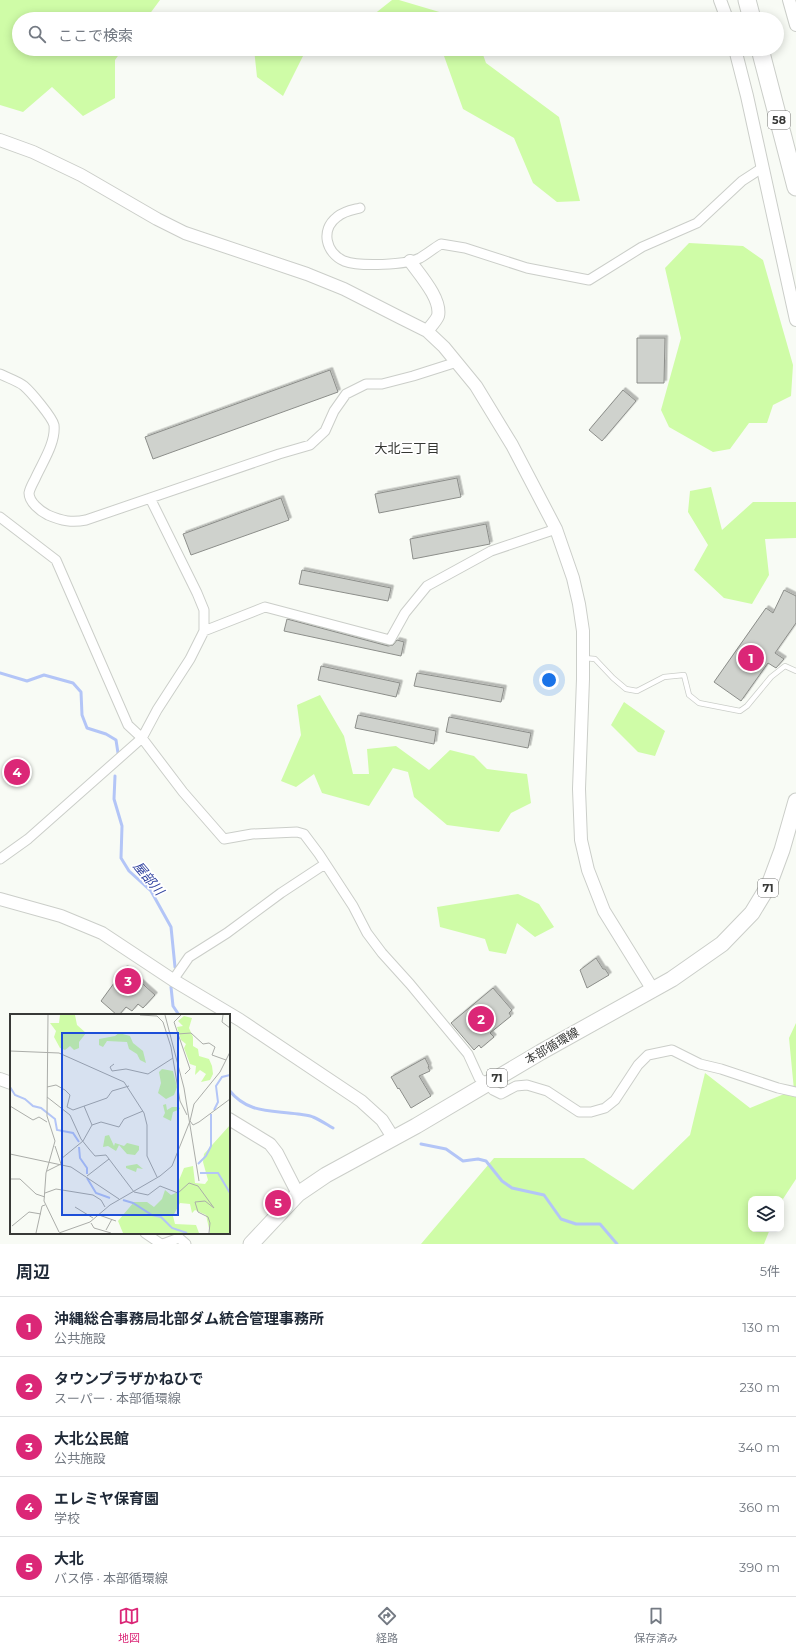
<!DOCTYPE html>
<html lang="ja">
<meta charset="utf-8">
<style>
:root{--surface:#fff;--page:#f6f6f7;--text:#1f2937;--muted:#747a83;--line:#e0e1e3;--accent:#db2777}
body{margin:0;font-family:Montserrat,"Noto Sans JP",sans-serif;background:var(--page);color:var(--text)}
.controls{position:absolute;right:12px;bottom:12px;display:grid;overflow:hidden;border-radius:8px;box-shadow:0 2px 10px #0003}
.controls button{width:36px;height:36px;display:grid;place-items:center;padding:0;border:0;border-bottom:1px solid var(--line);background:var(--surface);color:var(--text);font:20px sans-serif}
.you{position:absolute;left:549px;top:680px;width:14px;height:14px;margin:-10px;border:3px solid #fff;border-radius:50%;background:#1a73e8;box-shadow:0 0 0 6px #1a73e833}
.badge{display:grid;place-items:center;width:26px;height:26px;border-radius:50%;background:var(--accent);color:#fff;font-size:13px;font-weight:700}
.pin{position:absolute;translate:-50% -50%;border:2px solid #fff;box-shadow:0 1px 4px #0006}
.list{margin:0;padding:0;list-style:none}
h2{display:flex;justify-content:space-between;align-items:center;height:52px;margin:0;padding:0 16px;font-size:17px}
h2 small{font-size:13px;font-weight:400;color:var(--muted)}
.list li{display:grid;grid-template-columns:26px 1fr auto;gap:12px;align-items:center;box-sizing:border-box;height:60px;padding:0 16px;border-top:1px solid var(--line)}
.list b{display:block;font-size:15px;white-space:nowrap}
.list p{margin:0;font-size:13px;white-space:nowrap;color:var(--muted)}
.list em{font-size:13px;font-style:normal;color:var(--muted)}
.icon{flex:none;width:22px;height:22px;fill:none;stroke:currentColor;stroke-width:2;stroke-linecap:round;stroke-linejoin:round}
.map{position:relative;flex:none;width:796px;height:1244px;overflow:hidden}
.search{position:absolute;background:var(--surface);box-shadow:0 2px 10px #0003;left:12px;right:12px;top:12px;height:44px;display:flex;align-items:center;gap:10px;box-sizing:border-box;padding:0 14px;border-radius:22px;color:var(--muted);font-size:15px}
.sheet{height:352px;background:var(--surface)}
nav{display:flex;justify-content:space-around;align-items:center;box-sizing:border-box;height:56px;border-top:1px solid var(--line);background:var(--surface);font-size:11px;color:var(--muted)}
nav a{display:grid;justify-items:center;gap:2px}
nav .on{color:var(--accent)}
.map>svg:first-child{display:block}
.green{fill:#cffca7}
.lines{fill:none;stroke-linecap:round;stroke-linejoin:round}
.stream{stroke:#b3c5f7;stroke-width:3}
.building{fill:#cfd2cd;stroke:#8c8e8a;filter:url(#shadow)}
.service-casing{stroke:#cbcec9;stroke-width:6}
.minor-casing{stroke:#cbcec9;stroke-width:11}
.tertiary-casing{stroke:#cbcec9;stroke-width:14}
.primary-casing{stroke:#cbcec9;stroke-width:17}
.motorway-casing{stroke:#cbcec9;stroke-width:19}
.service{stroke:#fff;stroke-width:4.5}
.minor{stroke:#fff;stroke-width:9}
.tertiary{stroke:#fff;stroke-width:12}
.primary{stroke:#fff;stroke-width:15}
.motorway{stroke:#fff;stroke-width:17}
.labels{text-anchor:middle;stroke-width:3.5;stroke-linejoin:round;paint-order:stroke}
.shield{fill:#fff;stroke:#747473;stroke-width:1}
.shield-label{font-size:11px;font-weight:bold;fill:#383937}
.street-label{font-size:12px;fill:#383937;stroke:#fff}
.neighbourhood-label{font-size:13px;fill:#343632;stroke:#fff}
.water-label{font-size:13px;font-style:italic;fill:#2f419e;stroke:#fff}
.inset-river{fill:none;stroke:#b3c5f7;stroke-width:2}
.inset-road{fill:none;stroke:#abada9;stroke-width:1}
.view{fill:#1d4ed8;fill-opacity:0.15;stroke:#1d4ed8;stroke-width:2}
.inset-edge{fill:none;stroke:#383937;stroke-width:2}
</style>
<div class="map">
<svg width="796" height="1244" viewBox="0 0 796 1244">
<defs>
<filter id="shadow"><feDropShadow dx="2.5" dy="-2.5" stdDeviation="0" flood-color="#0004"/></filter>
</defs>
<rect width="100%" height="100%" fill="#f8fbf5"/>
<path class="green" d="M0 0H160L146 19H19V49H123L115 60V98L83 116 52 87 23 112 0 105Z
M392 0H399L463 19H368Z
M254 49H481L486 63 559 117 580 201 557 202 533 183 514 138 463 109 444 56 305 52 283 96 257 77Z
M689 243 743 246 763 260 793 365 791 396 773 405 767 423H749L730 449 713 452 669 427 661 410 681 338 665 268Z
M711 487 722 530 753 502H796V538L765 539 769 575 752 604 724 598 694 570 708 545 688 512 690 491Z
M320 695 344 736 353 774H369L367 749 396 746 429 770 450 750 474 756 487 769 527 774 531 803 511 813 499 832 447 825 414 797 408 772 393 768 369 806 322 793 314 774 296 787 281 781 301 735 297 705Z
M624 702 665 731 655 756 638 752 611 725Z
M518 894 539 904 554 927 535 937 517 923 506 954 489 951 485 939 440 927 437 907Z
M796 1023V1179L781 1202V1199H751V1229H770L764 1244H421L494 1158H584L633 1190 690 1135 705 1073 750 1108 794 1090 789 1038Z"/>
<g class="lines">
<path class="stream" d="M0 673 27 681 44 675 73 683 81 692 82 715 87 728 106 734 116 740 118 753
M115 776 114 799 122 826 121 858 129 871 151 891 171 927 175 967
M171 987 173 1006 179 1015
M229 1090C248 1114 271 1110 298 1114 303 1115 309 1115 313 1117 320 1120 326 1124 333 1128
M421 1144 446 1149 463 1161 478 1159 486 1161 502 1181 512 1188 544 1195 561 1219 576 1224H600L617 1244"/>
</g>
<path class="building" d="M637 338H665L664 383H637Z
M330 370 338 392 153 459 145 437Z
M623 390 636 401 602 441 589 430Z
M457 478 461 497 379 513 375 494Z
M281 498 289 520 191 555 183 534Z
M486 524 490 544 413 559 410 539Z
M302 570 391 588 388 601 299 584Z
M784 590 796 596V623L775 653 784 659 776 668 768 663 741 701 714 682 766 608 773 613Z
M287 619 388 646 393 645 397 640 404 642 401 656 284 631Z
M321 666 400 683 396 697 318 680Z
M417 673 504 688 501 702 414 686Z
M358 715 436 731 434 744 355 728Z
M449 717 531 733 528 748 446 732Z
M596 958 603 969H605L609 975 587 988 580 970Z
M125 968 155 995 143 1008 138 1004 132 1011 126 1007 119 1015H117L101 1001Z
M493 988 512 1010 509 1013 511 1016 490 1033 494 1037 481 1048 479 1045 474 1050 451 1023Z
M425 1058 429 1066 428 1067 430 1071 419 1076 431 1096 411 1108 399 1088 398 1089 391 1077Z"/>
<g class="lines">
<g class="service-casing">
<path id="service" d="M584 658 595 659 613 678 626 689 637 691 664 677 684 675 689 695 699 703 740 711 747 706 771 677 785 666 796 671"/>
</g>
<g class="minor-casing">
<path id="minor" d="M360 208C352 210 344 211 337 217 320 230 326 253 344 261 360 267 406 265 420 258 427 254 434 248 441 244L465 248 527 268 589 280 642 247 697 223 742 181 762 168
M0 374C8 378 18 381 24 386 31 392 52 417 54 425 56 443 42 463 35 479 33 483 30 488 29 493 29 502 40 511 48 515 62 521 72 523 86 520L279 454 310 445 325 431 334 411 346 394 366 384H382L413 376 457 362
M0 517 56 560 128 725 142 738 183 792 224 839 252 834 297 832 304 834 319 854 353 906 367 933 382 953 410 984 468 1054 479 1078 488 1084 493 1090 501 1094 516 1086 527 1085 547 1091 579 1112H591L605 1108 615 1100 638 1065 648 1055 672 1050 700 1064 721 1069 778 1088 796 1092
M204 631 265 607 390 640 405 613 427 586 491 551 556 529
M0 859 28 839 142 738 157 710 190 659 204 631V610L197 593 150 498
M173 980 189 957 227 933 281 893 325 864
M145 1233 161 1244
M163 1244 179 1238 186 1244"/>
</g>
<g class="tertiary-casing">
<path id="tertiary" d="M720 0 727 19
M789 0 796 25
M735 49 747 96 796 320
M0 140 33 152 81 175 157 219 185 233 307 274 344 289 399 317 427 331 444 347 476 386 512 445 556 529 573 578 579 604 583 631V679L579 789 581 840 588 870 604 911 653 990
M410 261C419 274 442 299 438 316 436 321 430 327 427 331
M0 899 61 916 102 933 173 980 240 1020 361 1101 382 1120 394 1139
M0 1079 11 1083
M229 1119 270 1144 277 1153 298 1194"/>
</g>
<g class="primary-casing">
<path id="primary" d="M251 1244 298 1194 326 1175 416 1126 541 1052 672 979 722 944 752 913 769 885 782 850 796 801"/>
</g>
<g class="motorway-casing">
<path id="motorway" d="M747 0 752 19
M760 49 796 187"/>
</g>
<use href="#service" class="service"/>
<use href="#minor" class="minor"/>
<use href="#tertiary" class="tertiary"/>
<use href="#primary" class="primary"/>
<use href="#motorway" class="motorway"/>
</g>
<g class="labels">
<g class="shield">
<rect x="768" y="111" width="22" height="18" rx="3"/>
<rect x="758" y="879" width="20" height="18" rx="3"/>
<rect x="487" y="1069" width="20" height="18" rx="3"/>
</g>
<g class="shield-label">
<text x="779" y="124">58</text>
<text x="768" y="892">71</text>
<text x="497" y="1082">71</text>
</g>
<g class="street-label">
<text transform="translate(552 1046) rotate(-30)" y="4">本部循環線</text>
</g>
<g class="neighbourhood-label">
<text x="407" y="453">大北三丁目</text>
</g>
<g class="water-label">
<text transform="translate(149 878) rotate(50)" y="5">屋部川</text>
</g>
</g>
<g transform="translate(10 1014)">
<rect width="220" height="220" fill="#f8fbf5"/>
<path d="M50 1H65L67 11 76 19 69 28V34L64 36 60 32 55 36 50 34 44 23 46 17 40 9H49ZM174 2 182 4 179 14 183 23V32L188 35 189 42 199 45 202 52 203 60 200 66 191 68 196 60 190 56 185 61 186 52 180 50 174 34 176 30 171 26 167 13 173 12 168 7ZM109 19 120 22 123 29 133 37 136 49 130 46 127 40 119 35 117 28 97 27 93 33 89 31V25L105 22ZM152 55 163 57 167 73 164 81 156 85 148 79 151 69 149 58ZM156 90 157 96 162 93H169L170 95 163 98 161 107 153 103 155 99 153 91ZM220 111V219H200L196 201 185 196 182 199 180 190 170 189 163 202 165 210 186 211 189 219H113L108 207 124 188H137L144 193 152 185 155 176 161 181 168 178 167 171 174 154 183 152 185 169 195 170 198 166 193 148 194 140ZM99 121 104 132 105 129 114 132 117 129 129 132V136L125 141 117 140 109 131 106 137 98 132 93 133 95 122ZM127 150 133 155 127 154 126 158 116 154V152Z" fill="#cffca7"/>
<path class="inset-river" d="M0 73 5 81 15 85 23 92 31 94 45 105 47 116 63 119 69 128M204 96 208 88 206 72 212 63 220 61M69 133 70 144 77 154V160M188 150 196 142 201 132V100M190 159H208L220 179M77 164 86 179 100 184M113 186 123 189 142 201 151 203 162 214 177 219"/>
<path class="inset-road" d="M38 1 37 102 45 127 36 159 34 187 49 218M130 1 147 2 153 8 161 33 170 87 177 101M155 1 174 74 189 167M171 1 164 8 180 55 175 60M213 1 212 8 220 14M167 20 181 19 193 30 199 29 205 33 202 41 216 46M0 37 49 39 114 68 134 99 137 111V142L147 163M104 50 100 53 102 57 116 55 138 60 163 44M37 73 46 71 55 76 60 81 57 93 63 96 97 84 102 77 119 72M37 83 60 101 71 125 79 135 85 142 96 141 124 178 138 181 150 172 168 179 179 169 188 172 204 194 195 187 185 188 188 198 198 203 200 209 199 219M0 92 23 106 29 103 37 108M180 107 183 111 189 108 220 85M82 111 91 108 109 113 114 105 133 97M0 140 61 153 109 185M51 145 73 127 82 111 74 92M37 157 51 150 45 132M77 162 99 145M0 165H10L26 180 35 183M35 179 46 175 83 181 91 186 95 193M65 193 83 204M89 201 106 207M81 209 84 214 101 219M2 212 19 198 31 200M96 216 102 205M26 219 32 192 35 191M49 219 80 208 100 191 150 162 162 152 180 107 184 90 210 58 220 38"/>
<path class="view" d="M52 19H168V201H52Z"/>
<rect width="220" height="220" class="inset-edge"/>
</g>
</svg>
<div class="controls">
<button><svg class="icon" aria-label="layers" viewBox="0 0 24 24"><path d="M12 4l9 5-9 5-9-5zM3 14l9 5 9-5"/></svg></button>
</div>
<div class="you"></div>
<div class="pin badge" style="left:751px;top:658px">1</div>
<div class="pin badge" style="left:481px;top:1019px">2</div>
<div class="pin badge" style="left:128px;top:981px">3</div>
<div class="pin badge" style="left:17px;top:772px">4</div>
<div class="pin badge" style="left:278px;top:1203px">5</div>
<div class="search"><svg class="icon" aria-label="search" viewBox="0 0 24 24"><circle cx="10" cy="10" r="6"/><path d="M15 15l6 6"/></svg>ここで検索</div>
</div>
<section class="sheet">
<h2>周辺<small>5件</small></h2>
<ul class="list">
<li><span class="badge">1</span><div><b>沖縄総合事務局北部ダム統合管理事務所</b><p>公共施設</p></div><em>130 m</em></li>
<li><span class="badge">2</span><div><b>タウンプラザかねひで</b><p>スーパー · 本部循環線</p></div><em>230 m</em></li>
<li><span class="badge">3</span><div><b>大北公民館</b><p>公共施設</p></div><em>340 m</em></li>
<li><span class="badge">4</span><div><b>エレミヤ保育園</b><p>学校</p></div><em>360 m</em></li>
<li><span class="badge">5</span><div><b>大北</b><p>バス停 · 本部循環線</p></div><em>390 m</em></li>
</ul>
</section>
<nav>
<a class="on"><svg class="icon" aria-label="map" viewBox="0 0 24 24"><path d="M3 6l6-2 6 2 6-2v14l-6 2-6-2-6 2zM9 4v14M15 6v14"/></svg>地図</a>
<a><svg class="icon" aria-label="directions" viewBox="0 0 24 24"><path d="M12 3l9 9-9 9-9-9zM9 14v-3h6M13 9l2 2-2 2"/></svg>経路</a>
<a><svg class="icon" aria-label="saved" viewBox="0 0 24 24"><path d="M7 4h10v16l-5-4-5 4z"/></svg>保存済み</a>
</nav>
